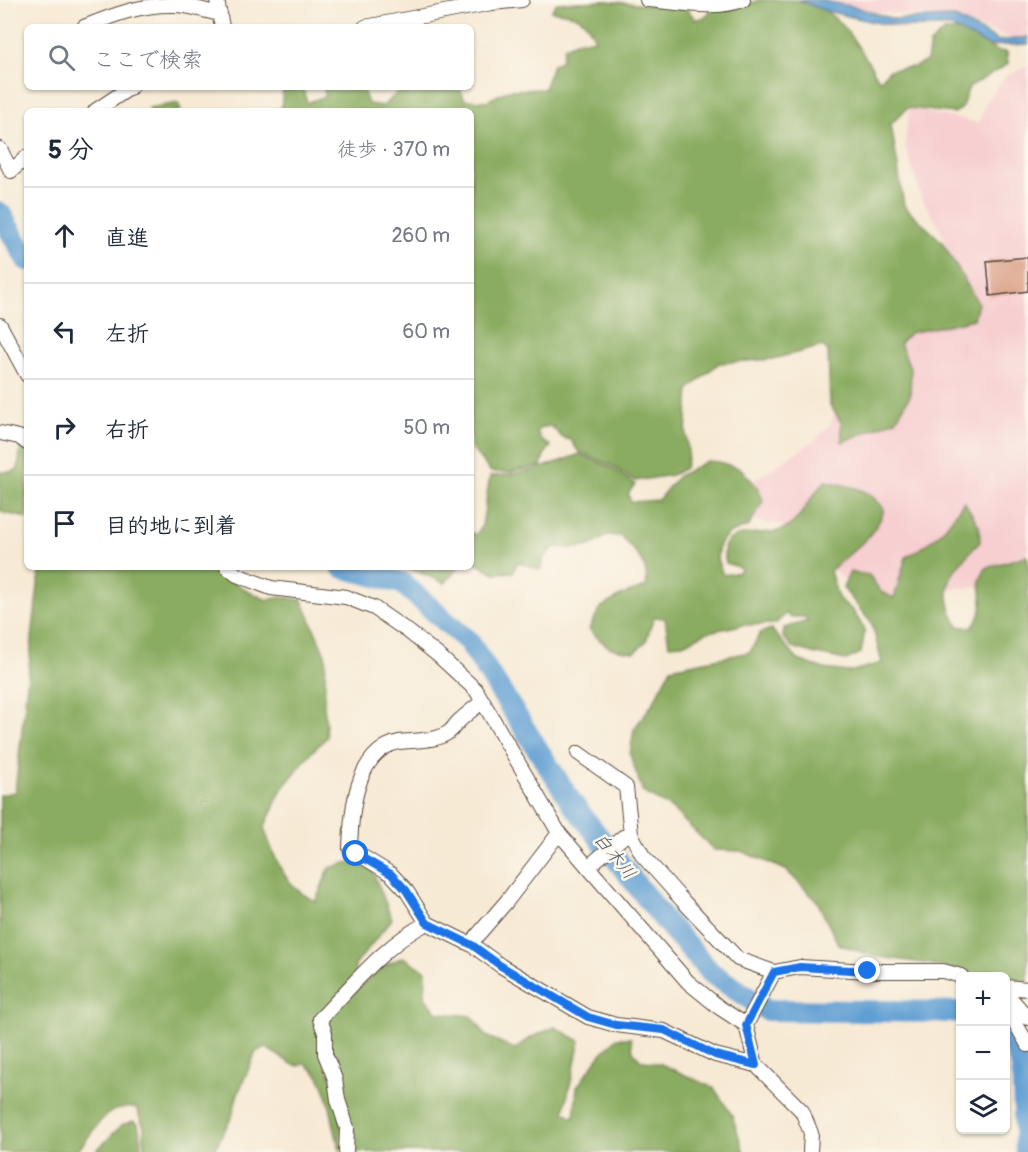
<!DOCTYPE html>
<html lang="ja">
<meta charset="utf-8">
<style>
:root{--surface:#fff;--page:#f2f2f3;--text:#1f2937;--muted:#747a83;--line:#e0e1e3}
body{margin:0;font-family:Pangolin,"Klee One",sans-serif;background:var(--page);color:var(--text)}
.controls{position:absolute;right:18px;bottom:18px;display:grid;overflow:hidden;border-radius:9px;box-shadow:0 2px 4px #0004}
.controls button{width:54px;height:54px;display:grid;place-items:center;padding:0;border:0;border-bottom:2px solid var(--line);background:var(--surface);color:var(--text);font:30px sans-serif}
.stop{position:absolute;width:18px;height:18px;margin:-14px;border:4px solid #1a73e8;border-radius:50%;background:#fff}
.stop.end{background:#1a73e8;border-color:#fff;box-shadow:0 2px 6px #0008}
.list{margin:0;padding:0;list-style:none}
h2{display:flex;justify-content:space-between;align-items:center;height:78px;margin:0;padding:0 24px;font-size:26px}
h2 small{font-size:20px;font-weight:400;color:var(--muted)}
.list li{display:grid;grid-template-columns:39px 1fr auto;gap:18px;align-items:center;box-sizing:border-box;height:96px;padding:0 24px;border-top:2px solid var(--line)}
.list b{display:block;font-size:22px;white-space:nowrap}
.list em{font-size:20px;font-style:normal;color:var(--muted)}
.icon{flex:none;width:33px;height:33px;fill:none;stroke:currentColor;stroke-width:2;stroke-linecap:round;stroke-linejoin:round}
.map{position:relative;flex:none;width:1028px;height:1152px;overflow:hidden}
.search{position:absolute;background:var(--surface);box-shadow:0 2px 4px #0004;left:24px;top:24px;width:450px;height:66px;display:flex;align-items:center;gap:15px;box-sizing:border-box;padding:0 21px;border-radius:9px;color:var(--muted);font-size:22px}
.panel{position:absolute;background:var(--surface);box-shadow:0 2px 4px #0004;left:24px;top:108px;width:450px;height:462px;border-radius:9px}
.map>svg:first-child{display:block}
.built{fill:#f7cfd1}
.forest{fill:#8aac61;stroke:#626b40;stroke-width:1.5}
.water{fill:#619fd3;stroke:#4e6478;stroke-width:1.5}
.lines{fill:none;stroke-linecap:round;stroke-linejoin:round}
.river{stroke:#619fd3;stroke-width:22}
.building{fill:#da9f84}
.minor-casing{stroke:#574739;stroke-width:16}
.minor{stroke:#fff;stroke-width:14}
.route{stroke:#1a73e8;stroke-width:8}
.labels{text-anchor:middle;stroke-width:5;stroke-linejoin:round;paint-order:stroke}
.water-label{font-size:18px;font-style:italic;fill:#4a5966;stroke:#fbf7ec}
</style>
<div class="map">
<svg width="1028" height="1152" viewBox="0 0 1028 1152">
<rect width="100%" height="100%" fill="#fbf7ec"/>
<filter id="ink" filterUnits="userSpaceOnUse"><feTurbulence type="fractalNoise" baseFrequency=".0167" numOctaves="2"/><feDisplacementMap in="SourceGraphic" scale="12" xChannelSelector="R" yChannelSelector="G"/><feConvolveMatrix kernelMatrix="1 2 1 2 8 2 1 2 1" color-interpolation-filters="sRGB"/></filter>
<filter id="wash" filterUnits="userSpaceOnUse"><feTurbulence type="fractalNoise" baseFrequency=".008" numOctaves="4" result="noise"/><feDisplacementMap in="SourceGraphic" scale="24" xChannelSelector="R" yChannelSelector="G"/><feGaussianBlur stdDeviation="1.35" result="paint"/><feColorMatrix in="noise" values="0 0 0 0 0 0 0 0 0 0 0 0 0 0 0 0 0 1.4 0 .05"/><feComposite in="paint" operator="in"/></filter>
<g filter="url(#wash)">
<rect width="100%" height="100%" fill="#f7ead5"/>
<path class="built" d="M833 0H1028V38L1016 39 1002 35 948 17 875 12Z
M1028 66V587L958 588 914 599 866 616 846 581 780 525 765 523 715 506 815 440 830 425 838 403 835 359 944 306 947 245 937 223 922 199 905 145 909 109 979 123 986 103 1005 77Z"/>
<path class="forest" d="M759 0C771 0 784 0 796 0 838 4 860 50 880 81L889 70 914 67 927 61 930 44 944 31H965L997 51 1007 52 1008 64 969 87 961 109 954 113 907 108 891 124 904 206 942 242 978 303 974 319 910 333 900 343 911 370 910 396 896 420 842 442 841 422 830 405 828 351 823 346 773 359 719 363 689 389 686 433 688 454 685 468 672 475 635 481 611 465 578 451 571 440 563 438 551 426 543 427 537 431 542 441 551 446 544 455 541 466 510 472H491L471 448V111H281L283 87H303L307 103 325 96 324 87H362L368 104 383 106 393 97 401 87H459L465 100 487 101 508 90 544 89 553 64 561 61 564 47 580 40H595C586 15 575 14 551 11L557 3 606 1 687 9 695 19 705 18 712 8 739 7Z
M178 103 181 111H151L149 108Z
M21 444 27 447V518L0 512V472H12L18 469Z
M580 454 610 467 635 484 628 494 631 502 658 500 678 476 707 461 719 462 741 469 758 488 763 501 749 526 728 534 719 544 717 559 723 575 740 572 741 568 726 563C724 555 722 547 728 541 737 531 766 534 778 531 802 525 808 495 826 481 852 487 868 487 884 509 877 536 849 553 830 571L838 598 853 611 865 630 861 653 846 660 816 654 792 647 783 637 784 628 808 621 805 617H790L787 613 775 624 742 625 708 632 683 644 669 645 665 618 654 617 646 641 635 652C609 650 607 648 589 629L600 608 622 595 646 587C650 564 635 551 620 536L607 535C589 551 578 548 554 547L544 558 540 570 518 562 513 572 494 573 471 560V532L476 535 482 526 490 476C523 475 550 466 580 454Z
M964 501 979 526 980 542C952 570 936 587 958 626L972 628 980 615 982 603 980 580 986 568 1026 556 1028 559V982L1006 981V976H982L936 965 874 956 838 944 817 901 786 870 741 851 714 850 671 808 643 792 630 755 634 729 653 703 671 668 750 652 760 633 771 629 798 660 824 669 849 672 882 663 872 624 843 588 850 572 869 575 881 592 894 598 906 557C936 541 946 529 964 501Z
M40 567H214L247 591 267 600 282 597 302 600 326 657 324 705 327 737 309 755 282 789 264 828C274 857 285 889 316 901L329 868 346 863 367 861 371 867 392 919 355 965 356 977 317 1019 340 1115 341 1152C332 1128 332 1099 319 1077 316 1072 309 1067 305 1063L299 1066 290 1063 265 1047 256 1052 237 1096 232 1117 219 1140 215 1152H144V1127L136 1108C103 1103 97 1130 76 1152H0V795L15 792Z
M406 567H459L445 583Z
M403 957 426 971 425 998 438 1013 472 1016 486 1036 515 1049 532 1037 555 1027 580 1041 564 1111 574 1118 577 1087 600 1055 617 1038H631L633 1051 640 1060 661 1064 714 1088 732 1115 744 1152H347L323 1020 382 967Z
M133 1121 138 1124 141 1138 140 1152H95L122 1125Z"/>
<path class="water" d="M798 0H819L856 7 893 19 953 17 999 41 1028 37V44L989 46 951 27H905L873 22 823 10Z"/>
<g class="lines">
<path class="river" d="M0 213 27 260
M342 567 402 583 469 642 572 803 661 916 711 973 767 1010 960 1012
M1006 1029 1011 1035 1022 1066 1026 1152"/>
</g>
<g id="blocks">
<path class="building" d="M1028 257V291L990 296 987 261Z"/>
</g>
</g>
<g filter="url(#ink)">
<use href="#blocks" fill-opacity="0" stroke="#574739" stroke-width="1.5"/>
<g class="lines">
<g class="minor-casing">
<path id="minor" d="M217 0 222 27
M647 0C677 2 714 11 743 0
M84 27C113 15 142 4 174 5 189 5 205 11 220 14
M365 27 492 3 522 0
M95 111 131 87
M0 149 11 171 27 157
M0 325 27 375
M0 433 19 437 27 443
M227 567 237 575 271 588 346 597 374 608 409 632 439 656 476 690 559 833 588 867 688 982 720 1008 746 1025
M483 701C475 708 466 714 458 722 455 725 452 730 449 732 436 742 414 740 399 742 355 751 351 814 350 849L391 874 406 890 427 923 472 945 501 966 588 1017 616 1025 664 1031 715 1055 756 1065 802 1111 811 1133 810 1152
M578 753 626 787 631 834 643 856 683 901 738 959 774 972 800 967 868 971H943L961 976
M588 867 623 837 631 834
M472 945 476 937 507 901 559 833
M1006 987 1028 989
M1006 993 1028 1018
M1006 1007 1028 1045
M756 1065 746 1025 774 972
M346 1152 347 1128 338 1100 335 1079 325 1054V1033L320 1019C353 985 384 945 427 923"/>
</g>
<use href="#minor" class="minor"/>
</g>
</g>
<g class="lines" filter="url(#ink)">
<path class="route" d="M356 854 391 874 406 890 427 923 472 945 501 966 588 1017 616 1025 664 1030 715 1055 756 1065 746 1025 774 972 800 967 868 971"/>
</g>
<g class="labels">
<g class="water-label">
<text transform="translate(615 856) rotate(51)" y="6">白木川</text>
</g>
</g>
</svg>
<div class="controls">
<button>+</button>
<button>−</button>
<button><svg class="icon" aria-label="layers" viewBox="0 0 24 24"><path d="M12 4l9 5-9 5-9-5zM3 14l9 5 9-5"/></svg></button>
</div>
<div class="stop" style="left:356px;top:854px"></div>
<div class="stop end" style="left:868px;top:971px"></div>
<div class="search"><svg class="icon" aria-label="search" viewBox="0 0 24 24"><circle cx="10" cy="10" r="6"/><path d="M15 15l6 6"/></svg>ここで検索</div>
<section class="panel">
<h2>5 分<small>徒歩 · 370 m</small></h2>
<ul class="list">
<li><svg class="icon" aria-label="ahead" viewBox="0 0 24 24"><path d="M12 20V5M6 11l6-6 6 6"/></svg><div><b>直進</b></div><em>260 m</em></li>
<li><svg class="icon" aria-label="left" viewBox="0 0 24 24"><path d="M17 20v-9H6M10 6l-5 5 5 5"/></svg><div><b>左折</b></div><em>60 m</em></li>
<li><svg class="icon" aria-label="right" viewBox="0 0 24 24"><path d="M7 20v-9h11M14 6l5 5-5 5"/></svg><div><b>右折</b></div><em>50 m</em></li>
<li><svg class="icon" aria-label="arrive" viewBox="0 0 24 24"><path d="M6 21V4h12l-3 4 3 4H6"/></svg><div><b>目的地に到着</b></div></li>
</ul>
</section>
</div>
